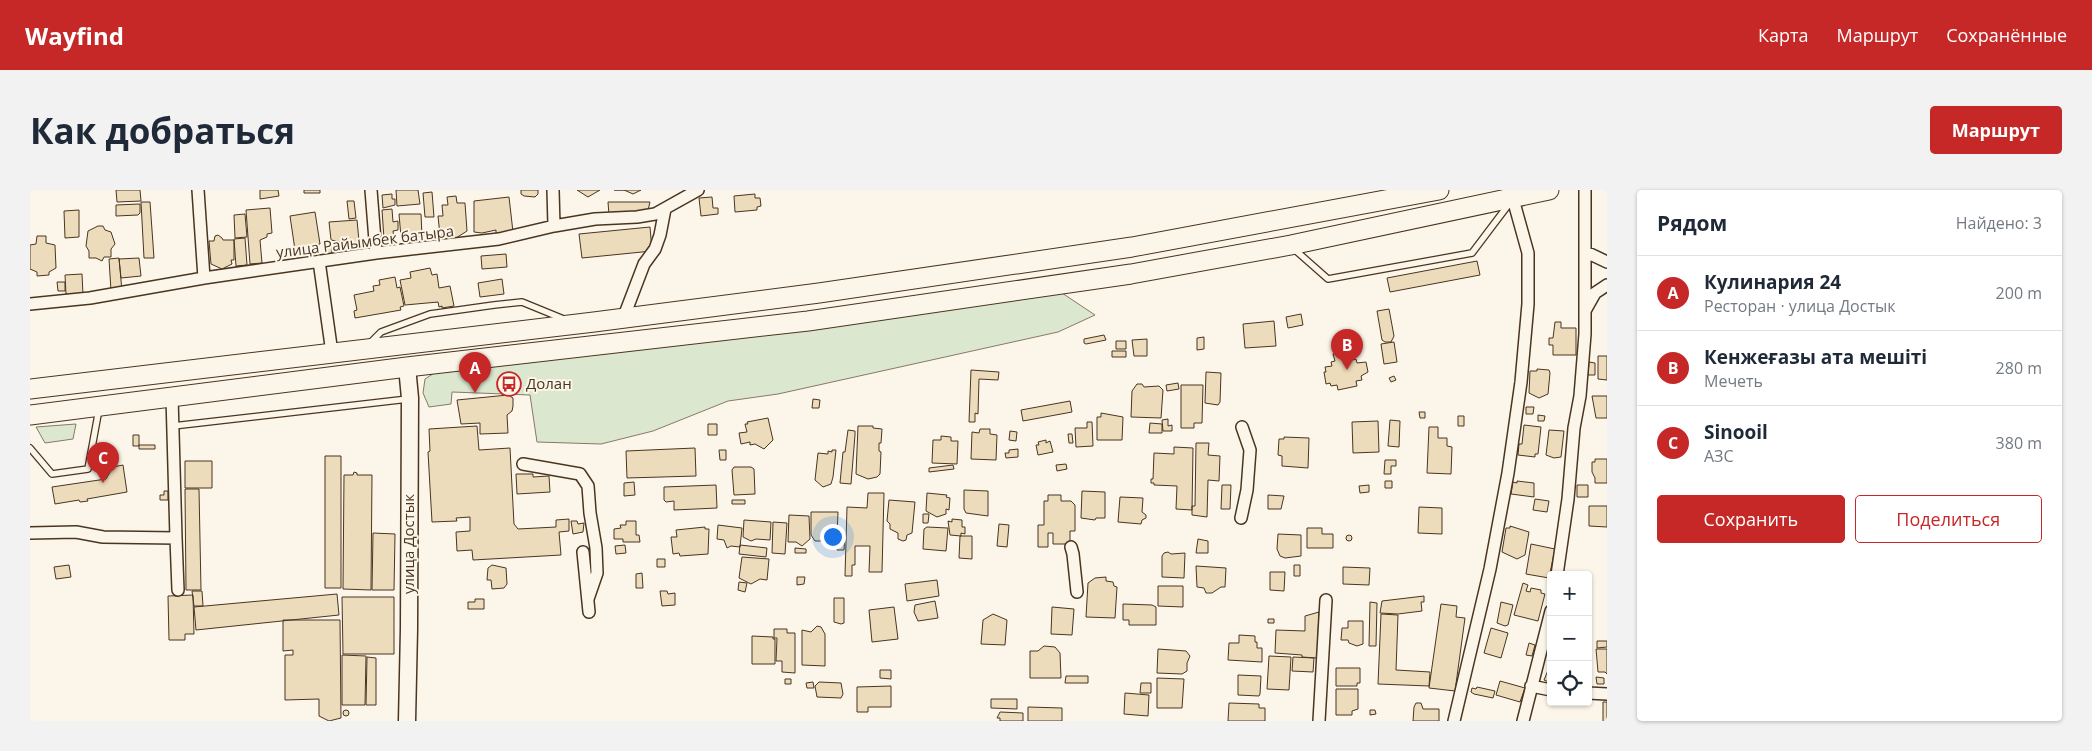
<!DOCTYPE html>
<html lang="ru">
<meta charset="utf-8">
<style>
:root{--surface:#fff;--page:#f2f2f3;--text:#1f2937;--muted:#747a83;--line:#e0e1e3;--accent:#c62828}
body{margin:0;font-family:"Open Sans",sans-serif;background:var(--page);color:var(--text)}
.controls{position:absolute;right:15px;bottom:15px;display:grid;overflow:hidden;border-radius:5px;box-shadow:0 1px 4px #0004}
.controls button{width:45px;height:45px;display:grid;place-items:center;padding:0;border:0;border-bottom:1px solid var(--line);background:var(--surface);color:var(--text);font:25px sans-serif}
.you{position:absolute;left:802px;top:346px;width:18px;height:18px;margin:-12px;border:4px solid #fff;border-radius:50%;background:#1a73e8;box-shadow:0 0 0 8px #1a73e833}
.badge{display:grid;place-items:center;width:32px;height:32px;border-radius:50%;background:var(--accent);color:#fff;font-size:16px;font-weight:700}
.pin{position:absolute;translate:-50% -41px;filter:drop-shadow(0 1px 2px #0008)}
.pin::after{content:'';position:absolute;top:26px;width:18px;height:15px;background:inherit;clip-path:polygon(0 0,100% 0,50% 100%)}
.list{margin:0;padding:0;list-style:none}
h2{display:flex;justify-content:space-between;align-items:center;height:65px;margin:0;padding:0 20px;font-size:21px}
h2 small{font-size:16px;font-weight:400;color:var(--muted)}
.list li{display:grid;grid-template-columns:32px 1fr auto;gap:15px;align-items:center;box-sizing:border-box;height:75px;padding:0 20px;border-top:1px solid var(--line)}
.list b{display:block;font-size:19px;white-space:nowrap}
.list p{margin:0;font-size:16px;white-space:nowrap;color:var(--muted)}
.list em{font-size:16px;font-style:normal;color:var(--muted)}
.actions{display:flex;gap:10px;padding:15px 20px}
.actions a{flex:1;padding:11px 0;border:1px solid var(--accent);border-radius:5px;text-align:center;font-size:18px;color:var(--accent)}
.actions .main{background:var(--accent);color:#fff}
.icon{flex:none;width:28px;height:28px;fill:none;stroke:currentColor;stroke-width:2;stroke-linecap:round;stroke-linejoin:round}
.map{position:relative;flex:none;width:1577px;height:531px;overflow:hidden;border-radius:5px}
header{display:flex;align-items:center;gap:30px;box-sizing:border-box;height:70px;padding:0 25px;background:var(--accent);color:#fff}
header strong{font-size:24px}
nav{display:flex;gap:28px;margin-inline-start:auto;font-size:18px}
.intro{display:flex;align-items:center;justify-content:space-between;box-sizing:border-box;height:120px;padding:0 30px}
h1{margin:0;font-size:35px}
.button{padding:12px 22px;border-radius:5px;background:var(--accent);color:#fff;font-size:18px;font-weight:700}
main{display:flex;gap:30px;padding:0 30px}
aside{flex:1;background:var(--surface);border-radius:5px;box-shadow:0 1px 4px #0004}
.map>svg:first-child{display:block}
.green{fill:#dce7d0;stroke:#887966}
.building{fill:#ecdcbc;stroke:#4a3520}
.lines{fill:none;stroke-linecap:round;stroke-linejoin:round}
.service-casing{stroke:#4a3520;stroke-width:8}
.minor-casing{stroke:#4a3520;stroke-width:14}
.secondary-casing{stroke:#4a3520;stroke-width:19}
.trunk-casing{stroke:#4a3520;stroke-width:21}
.service{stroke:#fbf6e9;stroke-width:5.5}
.minor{stroke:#fbf6e9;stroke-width:11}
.secondary{stroke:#fbf6e9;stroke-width:16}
.trunk{stroke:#fbf6e9;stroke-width:19}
.labels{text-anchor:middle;stroke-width:4;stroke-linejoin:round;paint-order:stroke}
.street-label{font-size:15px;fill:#4a3520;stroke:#fbf6e9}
.poi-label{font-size:15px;fill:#4a3520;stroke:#fbf6e9;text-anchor:start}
</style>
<header>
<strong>Wayfind</strong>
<nav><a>Карта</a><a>Маршрут</a><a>Сохранённые</a></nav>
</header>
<div class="intro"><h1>Как добраться</h1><a class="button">Маршрут</a></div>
<main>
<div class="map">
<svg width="1577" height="531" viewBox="0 0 1577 531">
<rect width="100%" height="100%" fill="#fbf6e9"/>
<path class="green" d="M1032 103 1065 125 1028 142 748 204 698 211 623 241 571 254 507 252 500 205 422 202 421 214 399 217 393 203 395 189 415 176Z
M46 234 43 249 15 253 6 237Z"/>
<path class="building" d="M86 0H110L111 11 87 12Z
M230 0H248L249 6 230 9Z
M274 0H290V3H274Z
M366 0H388L390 14 367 16Z
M491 0H508V4L505 7 494 6 491 4Z
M547 0H570L558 7Z
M584 0H611L603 4 594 0Z
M402 2 404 27H395L393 3Z
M362 4V9H365V15L353 18 352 5Z
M725 4V8H730L731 16 727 17V20L705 22 704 6Z
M426 6 427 13H435L437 41 426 48 420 45V50L414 51 413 45H410L408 26H413L412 15H418L417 7Z
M479 7 483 42 466 44V40L452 43 444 42V11Z
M682 7 683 18H688V24L671 26 669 8Z
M317 11H324L326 28 319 29Z
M111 12H120L124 68H114Z
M578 12H620L617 24 579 25Z
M110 14V23L108 25 86 26V15Z
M240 18 242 43 237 44V47L230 50 232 73 220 74 216 20Z
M362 19 363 32 368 31V40L363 41 364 48 354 49 352 20Z
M49 20V47L35 48 34 21Z
M285 22 290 54 280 56 279 62 271 65 265 60 260 26Z
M215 24 217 47 205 48 204 25Z
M369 24H391L392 46 371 47Z
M327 30 329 51 319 56 312 52 301 50 299 32Z
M68 36H73L75 40 81 42 85 54 81 59V67H74L72 71 66 68H59V61L56 56 58 41Z
M620 37 622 61 552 68 549 44Z
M188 45 192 48 193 50H204V70H201L202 74 192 79 181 74 179 51H184L185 46Z
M7 46H16V53L25 55 26 78 19 82V85L7 86V82L0 79V55L6 54Z
M215 48 217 75 206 76 204 49Z
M296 51 301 52 302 63 297 64Z
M476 64 477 77 452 79 451 66Z
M89 68 92 101H81L79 69Z
M109 68 111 86 91 88 89 69Z
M1447 71 1450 85 1360 102 1357 88Z
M400 78 402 85 407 84 409 98 420 96 424 116 412 118V116L409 117 408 112 375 115 370 90 381 88 380 82Z
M52 84 53 105 36 104 35 85Z
M365 87 367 98 370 97 374 116 370 117 371 120 325 128 324 121 327 120 324 105 344 101 343 96 350 95 349 90Z
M472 89 474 104 450 107 448 93Z
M27 92H35V101H28Z
M1359 119 1364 146 1361 152H1355L1352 150 1347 121Z
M1271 124 1273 135 1258 138 1256 127Z
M1244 131 1246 156 1215 158 1213 134Z
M1525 132H1531V138H1546V165H1523V155H1519V148H1523Z
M1074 145 1076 150 1056 154 1054 153V149Z
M1174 147V159L1167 160V148Z
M1117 149V166H1104L1102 150Z
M1086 151H1096V159H1086Z
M1364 152 1367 172 1354 174 1351 154Z
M1082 161H1096V167H1082Z
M1316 161 1317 167 1321 166 1322 170 1326 169 1327 173 1336 172 1338 182 1331 186 1332 190 1326 191 1327 196 1308 200 1307 195 1301 196 1300 193 1296 194 1294 182H1296L1295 177 1302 176 1301 172 1305 171 1303 164Z
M1568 166H1577V190L1568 189Z
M1559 172 1565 173V185H1558Z
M1507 179 1519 180 1520 183 1518 204 1509 208 1499 203 1500 181H1507Z
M941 180 969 182 968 190 949 189 948 224 945 223V232H939Z
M1176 182 1191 183 1190 212 1188 215 1175 213Z
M1364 186 1366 190 1361 192 1359 188Z
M1148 193 1149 199 1137 201 1136 195Z
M1107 194H1112L1114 197 1129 196 1133 200 1131 228 1101 227 1102 201Z
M1151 195H1173L1172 233H1164V238H1151Z
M478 205 483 208V216L482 221 477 225 478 243 450 244V233L431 234 427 210Z
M1562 206H1577V228H1566Z
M783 209 790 210 789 218H782Z
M1040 211 1042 222 993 231 991 220Z
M1496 217H1504L1503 224H1496Z
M1389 222H1395V228H1390Z
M1071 223 1093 227 1092 250H1067V227H1071Z
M1508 225 1515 226 1514 231H1508Z
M1428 226H1434V236H1428Z
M738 228 743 250 734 259 725 254 720 255V252L711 254 709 243 717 242 715 234H718L717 232Z
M1138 229V236L1142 235V241H1133L1132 230Z
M1360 230 1370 231 1369 257 1358 256Z
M1348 231 1349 262 1323 263 1322 232Z
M1057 232H1062L1063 256 1046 257 1045 238H1057Z
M1120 233 1132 234V243H1119Z
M678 234H687V245H678Z
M1494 235 1511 237 1508 264H1505V267L1488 265 1489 254H1492Z
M447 236 449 260 480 258 484 334 488 339 526 337V330L539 329V341L529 342 531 365 443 370 442 360 427 361 426 342 440 341V327L426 328 427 331 402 332 398 262 400 261 399 239Z
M828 236H843V238L852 239 851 253H849V261L851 262 850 284 847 287 838 289 826 284Z
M1399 237H1408V248H1417V256L1422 257 1421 284 1397 283Z
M950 239H960V244L967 245 966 270 941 269 942 242 949 243Z
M818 240 825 241V245L821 294 810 293 813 262H815Z
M1519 240 1534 241 1531 267 1524 268 1516 265Z
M980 241 987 242 986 251 979 250Z
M1038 244H1042L1043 253H1039Z
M103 245H109V256H103Z
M911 246 921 247V251H928L927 274 902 273 903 250H911Z
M1254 247 1279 248 1278 278 1252 276V266L1248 265 1249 249H1254Z
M1016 250V253L1020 251 1023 262 1008 265 1006 255H1009L1008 252Z
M1166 253H1179L1178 265 1190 266 1189 291 1178 290 1177 327 1162 325V316H1165Z
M109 255H125V259H109Z
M1144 257 1163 258 1162 320 1146 319 1147 296 1124 295V293H1121V289H1123L1124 263 1144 264Z
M665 258 666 286 597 288 596 261Z
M988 259V267L976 268 975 263H979V260Z
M689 260H696V270H690Z
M802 260H806L803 287 801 294 793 297 785 290 788 263 798 264V261L802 262Z
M295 266H311V398H295Z
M1565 269H1577V293H1565V288L1562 282V272H1565Z
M1355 270H1366V276H1361V284H1354Z
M155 271H182V298H155Z
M1036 274 1037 279 1027 281 1026 275Z
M93 275 97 302 57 309 58 311 50 312 49 310 25 314 22 297 76 289 83 277Z
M923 275 924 279 899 282V278Z
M704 277H721L724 279 725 304 704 305 702 280Z
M324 282 327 283V285H342L341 400 313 399 314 285H323Z
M486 284H503V287L519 286 520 302 487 304Z
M1355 291H1362V298H1355Z
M1487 291 1504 293V307L1481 304 1483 292 1487 293Z
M604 292 605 305 594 306V293Z
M686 295 687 318 644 320V311L636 312 634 310V297Z
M1192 295H1201L1200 319H1191Z
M1339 295V302L1330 303 1329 296Z
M1547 295H1558V307H1547Z
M155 299H169L171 400H156Z
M934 300 958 301V326L936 323 934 319Z
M134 301H138V310H130V305H134Z
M1052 301 1075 302V328H1066L1065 330 1051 328Z
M838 303H854L852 382H839L840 356H825V375H822V386H815L817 317 837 318Z
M897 303 917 305 916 307 920 308 919 320 916 319V324L907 327 896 321Z
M1018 305H1031V311H1041L1045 315V341H1040V354H1023V343H1018V357H1008V335H1014V311H1018Z
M1238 305 1254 306 1251 319H1238Z
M1090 307 1113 308 1112 322 1116 325V328L1112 330 1111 334 1088 332Z
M1505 309 1519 311 1517 322 1503 320Z
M702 310H715V314H702Z
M859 310 885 312 882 343 877 345 876 350 873 351 868 349V343L860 339V334L857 331Z
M1559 316H1577V337L1559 336Z
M1389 317 1412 318V344L1388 343Z
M781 322H808L807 345H799V350L797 351H785L781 345Z
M893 324H899L898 333H893Z
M759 325 779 326 780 349 772 356 766 352H758Z
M922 329 932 330V337H935V344L931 343V346L920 345 918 331 922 332Z
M714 330 741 332 740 350 726 349 721 351 713 347Z
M541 331H547L548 334 554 333 553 342 543 344Z
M596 331H606V345H609L610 352H593V349H584V339L591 338 590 335H596Z
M743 332 757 333 755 364 742 363Z
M969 334 979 335 977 357 967 356Z
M688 335 712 338 710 357 701 356 697 358 694 350 687 349Z
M1480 336 1499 342 1495 365 1487 369 1472 362 1476 338H1480Z
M675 337V339H679L678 364 650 366 649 363 643 364 641 347H647L646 340Z
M897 337 918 338 916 361 893 359 894 339Z
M1277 338H1292V344H1303V358H1277Z
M343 343 365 344 364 400H342Z
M809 344H815L814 360H807Z
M1248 344 1271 345V366L1255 368 1250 366 1247 359Z
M1316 348a3 3 0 1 1 6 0a3 3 0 1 1-6 0Z
M930 346H942V369L929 368Z
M1168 349 1178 351V363H1166Z
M1501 354 1525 359 1519 388 1496 384Z
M595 355 596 363 586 364 585 356Z
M710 355 737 358 736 367 709 364Z
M765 358 776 359V363H765Z
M1138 362 1141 364 1155 363 1154 388 1132 387V366L1134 363Z
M712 367 739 369 737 390 730 389 721 394 709 388Z
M627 369H635V377H627Z
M39 375 41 387 26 389 24 377Z
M462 375 476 378 477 394 474 398 462 399 461 390H457L458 378Z
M1264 375H1270V386H1264Z
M1166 376 1196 378 1195 397H1191L1182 403H1176L1174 398 1167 397Z
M1313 377 1340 378 1339 395 1313 394Z
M1240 382H1255L1254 401 1240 400Z
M612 383 613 398H606V384Z
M767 387H775L774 394 767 395Z
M1076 387V391L1083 392 1084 396 1087 397 1085 428 1056 427 1058 393 1065 388Z
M907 390 909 406 877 411 875 394Z
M709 392 717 393 715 402 708 400Z
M1493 393 1498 395 1496 401 1500 402 1501 398 1511 400V403L1515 404 1508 431 1484 425Z
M1128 396H1153V417L1128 416Z
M162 401H172L173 416H164Z
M630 401H637L638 404 645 403V415L632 416Z
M307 404 309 425 166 440 164 417Z
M163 405 164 444H155V450H139L138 406Z
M1394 406V412H1391L1392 421 1368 424 1350 423 1352 411Z
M312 407H364V464H313Z
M804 408H814V433L811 434 804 432Z
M445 409H454V419H438V412H445Z
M905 411 908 428 888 431 884 422 885 415Z
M1340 412 1347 413 1346 456H1339Z
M1471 412 1483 415 1478 435 1475 436 1467 433Z
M1093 414 1122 415 1126 417V435H1099V430H1093Z
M1411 414 1427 416 1426 427 1435 428 1425 501 1399 498Z
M864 417 868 449 842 452 839 420Z
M1022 417 1044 419 1042 445 1021 444Z
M1289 422 1287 468 1272 467V465L1245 463 1246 440 1275 441V426Z
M963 424 977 430 975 455 951 454 953 430Z
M1351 424 1368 425 1366 480 1400 482 1399 496 1348 494Z
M1238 429H1244V433H1238Z
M253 430H310L311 528 299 531 289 526V509L255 510V465H263V460L253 461Z
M1318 431H1333V454L1327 456 1319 453 1318 450H1311L1312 438H1318Z
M787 436 791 437 795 444V476L772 475V440L781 442Z
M1461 438 1478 443 1471 468 1454 463Z
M744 439H757V443H765V483L752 482V471H746L747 448H744Z
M1209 445 1225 446V452H1227V458H1232V472L1198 470 1199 453H1209Z
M722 446 743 447V449H745V474H722Z
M1567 451H1577V457L1567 458Z
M1499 453 1505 455 1502 466 1496 465Z
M1014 456 1025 457 1030 463 1031 488H1000V461H1008Z
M1128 459 1156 461 1160 466 1157 473V481L1152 484 1127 483Z
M1566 459H1577V484L1575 482H1568Z
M312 465 336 466 335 515H312Z
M1239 466 1261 467 1259 500 1237 499Z
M337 467 346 468V515H336Z
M1263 467 1284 468 1283 482 1262 481Z
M1306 478H1330V493H1327V496H1306Z
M1519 478H1521V493L1514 490Z
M850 480H861V489L850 488Z
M1208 485 1231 486 1230 504 1229 506 1208 505Z
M1036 486H1058V493H1035Z
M1566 487 1574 488V494H1567Z
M1127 488 1154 489 1152 518H1127Z
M755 489H761V494H755Z
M1470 491 1495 498 1490 512 1466 505Z
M783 492 784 498H777L776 493Z
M789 492 811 493 813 504 811 508 787 507 785 496Z
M1111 493H1121V503H1110Z
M861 496V517H838V522H827V497Z
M1447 497 1465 501 1463 508 1444 504 1441 502 1442 498 1446 499Z
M1306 499H1328V519L1322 521V525H1306Z
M1095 503 1119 505 1118 526 1094 524Z
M961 509H987V519L961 518Z
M1573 512H1577V531H1573Z
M1199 513 1229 514V518H1235V531H1198Z
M1386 513H1391L1393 519H1409V531H1383L1384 517Z
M998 517 1032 518V531H998Z
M1340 520H1345L1346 524 1340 525Z
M313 523a3 3 0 1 1 6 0a3 3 0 1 1-6 0Z
M970 522 993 523V531H970V528H967Z"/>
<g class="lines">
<g class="service-casing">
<path id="service" d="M1264 59 1298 89 1442 63 1479 14
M340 153 351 142 400 124 464 115 492 112 536 130
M143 236 378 209
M0 258 22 284 58 279 69 219"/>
</g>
<g class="minor-casing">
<path id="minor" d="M168 0 174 88
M341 0 346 63
M523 0 524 36
M1556 62 1577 72
M289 71 302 163
M0 114 60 108 174 88 346 63 469 49 524 36 565 29 607 27 625 24 668 0
M1556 119 1565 103 1577 95
M593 129 614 74 625 59 630 45 635 19
M493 274 550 284 558 296 560 323 566 358 567 383 558 409
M1211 328 1217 300 1220 260 1212 237
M0 343 46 342 73 347 146 348 142 207
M146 348 148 400
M1041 357 1043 364 1047 402
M553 362 559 422
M1527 385 1538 309 1544 238 1550 206 1555 144V0
M1501 496 1521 500
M1558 503 1577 504
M1289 531 1296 410
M1424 531 1460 379 1478 283 1491 192 1498 114V63L1483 9
M1493 531 1521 421"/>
</g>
<g class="secondary-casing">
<path id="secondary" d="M377 531 379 439 380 208 377 177"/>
</g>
<g class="trunk-casing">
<path id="trunk" d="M0 199 564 132 789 103 1102 57 1409 0
M0 225 377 177 778 131 1101 84 1261 55 1519 0"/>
</g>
<use href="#service" class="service"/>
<use href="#minor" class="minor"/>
<use href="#secondary" class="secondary"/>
<use href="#trunk" class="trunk"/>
</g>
<defs>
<g id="bus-ring" transform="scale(1.25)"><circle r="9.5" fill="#fbf6e9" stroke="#c62828" stroke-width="1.5"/><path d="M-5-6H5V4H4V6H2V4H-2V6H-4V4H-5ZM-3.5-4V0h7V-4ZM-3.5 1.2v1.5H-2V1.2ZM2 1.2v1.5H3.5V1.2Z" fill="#c62828"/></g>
</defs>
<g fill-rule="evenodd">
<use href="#bus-ring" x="479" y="194"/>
</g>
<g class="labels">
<g class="street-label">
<text transform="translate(335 52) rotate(-7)" y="5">улица Райымбек батыра</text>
<text transform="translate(379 354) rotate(-90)" y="5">улица Достык</text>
</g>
<g class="poi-label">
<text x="496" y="199">Долан</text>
</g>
</g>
</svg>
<div class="controls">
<button>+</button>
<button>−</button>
<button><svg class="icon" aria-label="locate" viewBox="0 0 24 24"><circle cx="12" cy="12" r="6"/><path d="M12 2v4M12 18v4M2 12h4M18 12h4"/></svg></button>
</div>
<div class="you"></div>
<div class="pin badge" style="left:445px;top:203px">A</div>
<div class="pin badge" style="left:1317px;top:180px">B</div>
<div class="pin badge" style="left:73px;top:293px">C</div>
</div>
<aside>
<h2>Рядом<small>Найдено: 3</small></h2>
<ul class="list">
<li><span class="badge">A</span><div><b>Кулинария 24</b><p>Ресторан · улица Достык</p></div><em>200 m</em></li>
<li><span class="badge">B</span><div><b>Кенжеғазы ата мешіті</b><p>Мечеть</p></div><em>280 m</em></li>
<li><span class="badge">C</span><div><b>Sinooil</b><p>АЗС</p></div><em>380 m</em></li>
</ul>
<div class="actions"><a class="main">Сохранить</a><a>Поделиться</a></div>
</aside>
</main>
